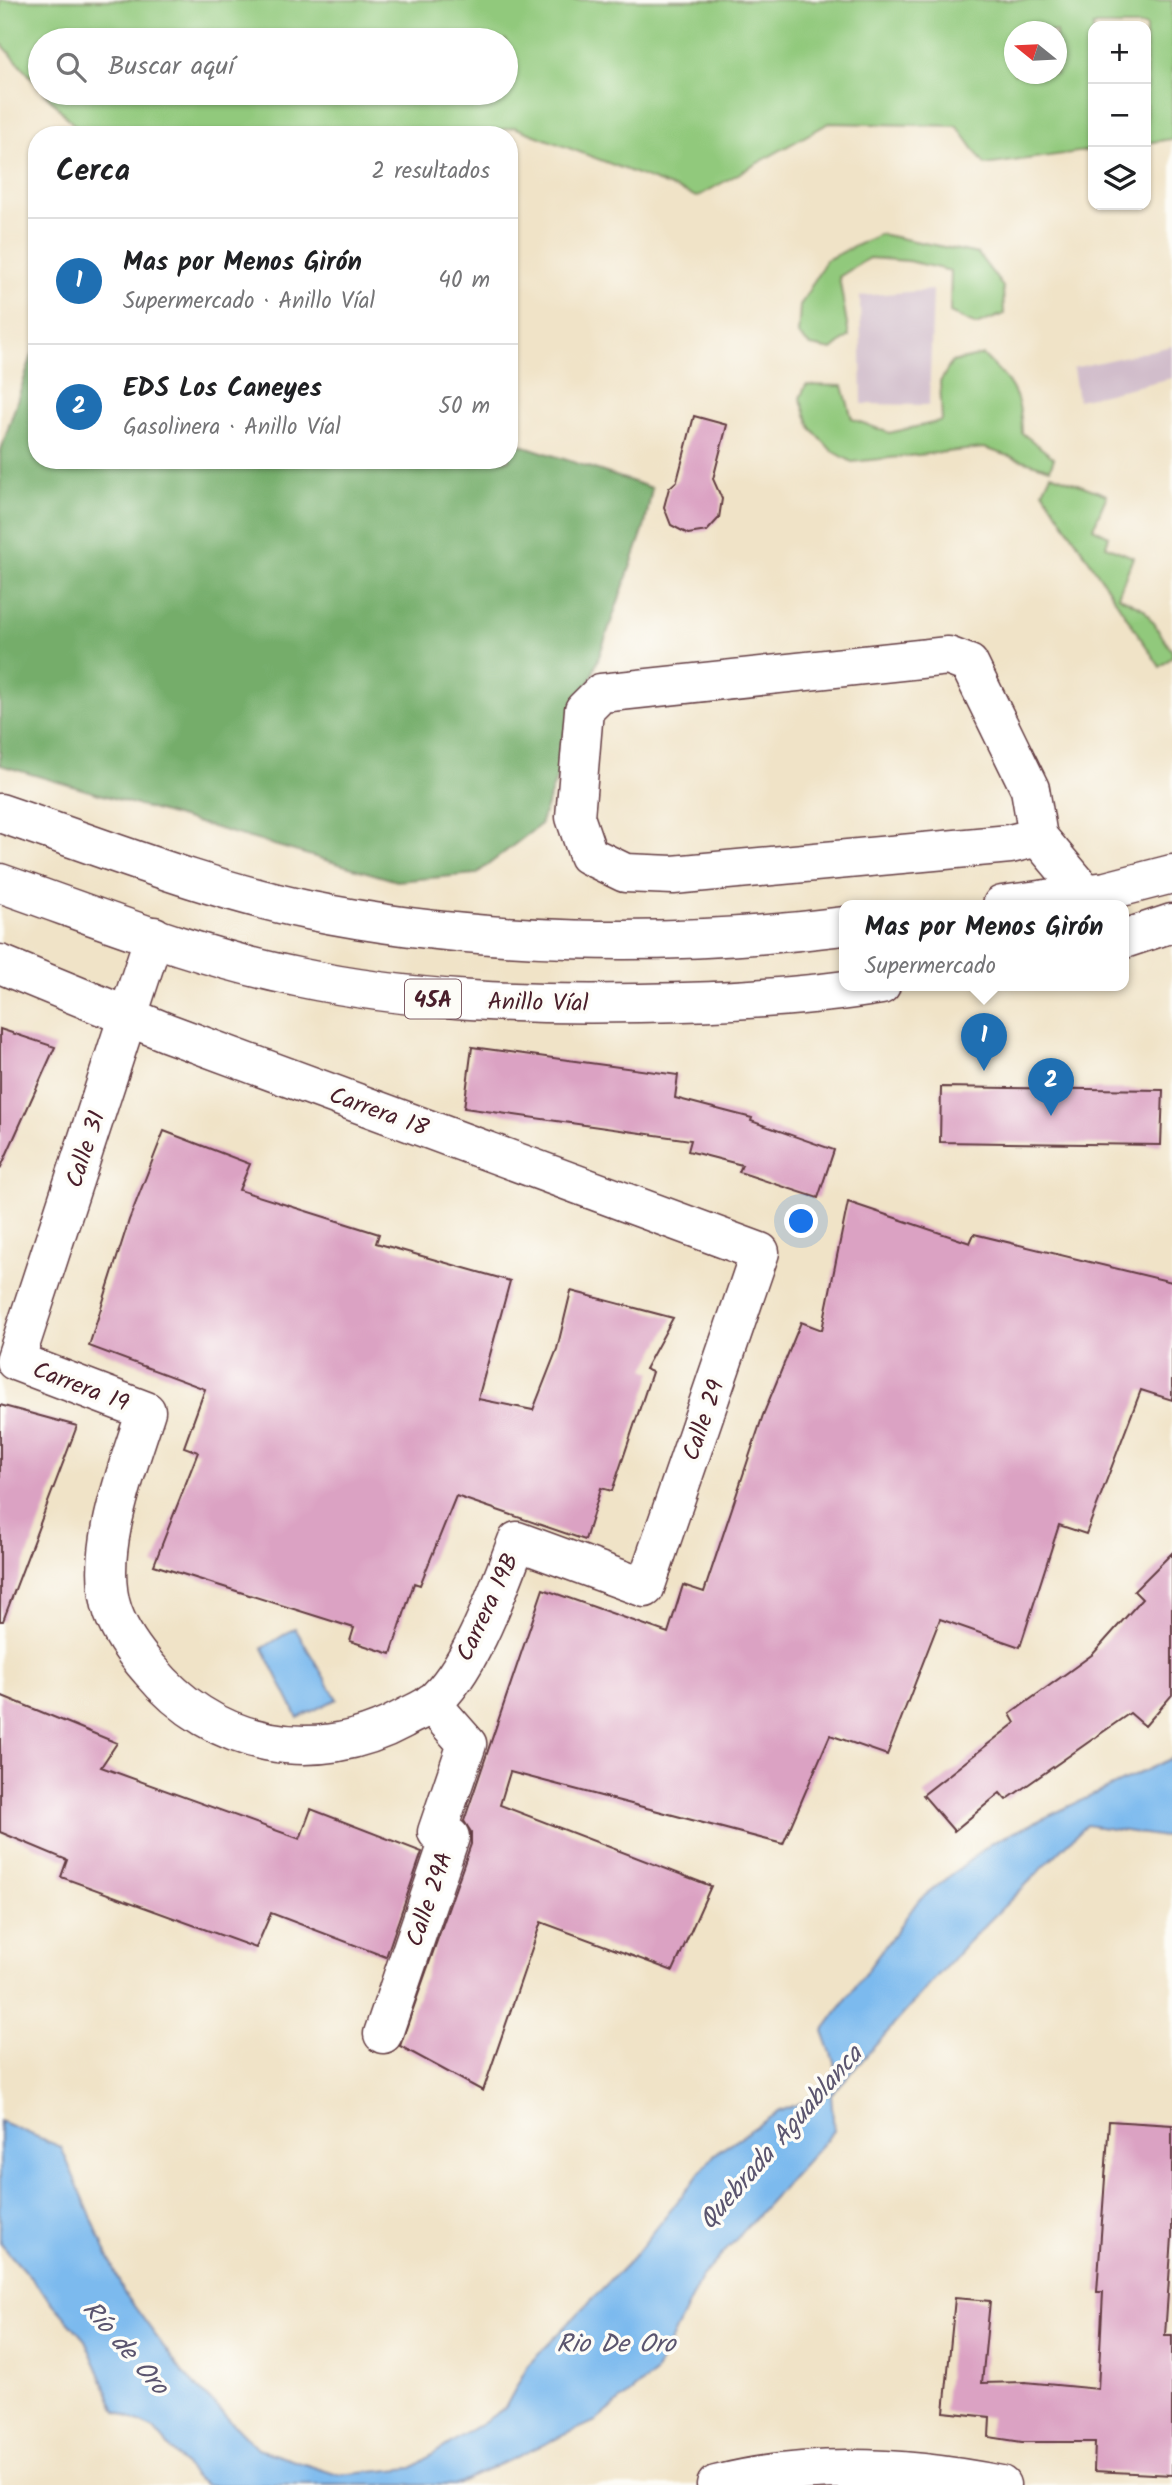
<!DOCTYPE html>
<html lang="es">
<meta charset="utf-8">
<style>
:root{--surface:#fff;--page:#f2f2f2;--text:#202124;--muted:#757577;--line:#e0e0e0;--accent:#1f6fb2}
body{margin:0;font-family:Kalam,sans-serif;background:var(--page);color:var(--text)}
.controls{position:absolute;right:21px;top:21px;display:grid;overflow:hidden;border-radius:14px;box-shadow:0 2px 5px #0004}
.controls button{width:63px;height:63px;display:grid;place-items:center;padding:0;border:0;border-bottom:2px solid var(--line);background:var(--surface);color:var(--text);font:35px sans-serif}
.compass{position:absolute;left:1004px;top:21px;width:63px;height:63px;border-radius:50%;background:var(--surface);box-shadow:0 2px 5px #0004;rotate:288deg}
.you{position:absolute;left:802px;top:1222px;width:24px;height:24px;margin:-18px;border:5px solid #fff;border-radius:50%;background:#1a73e8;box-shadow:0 0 0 10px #1a73e833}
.badge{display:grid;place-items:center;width:46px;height:46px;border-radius:50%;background:var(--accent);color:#fff;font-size:23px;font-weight:700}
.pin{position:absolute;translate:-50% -58px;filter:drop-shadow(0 2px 4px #0008)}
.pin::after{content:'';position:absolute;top:37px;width:24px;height:21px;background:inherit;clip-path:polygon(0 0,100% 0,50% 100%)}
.popup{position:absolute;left:839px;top:900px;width:290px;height:91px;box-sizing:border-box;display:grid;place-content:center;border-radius:14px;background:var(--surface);filter:drop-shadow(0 2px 5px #0005);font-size:23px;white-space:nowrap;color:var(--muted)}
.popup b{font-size:26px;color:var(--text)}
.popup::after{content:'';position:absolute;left:50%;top:100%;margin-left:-14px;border:14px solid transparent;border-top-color:var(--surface)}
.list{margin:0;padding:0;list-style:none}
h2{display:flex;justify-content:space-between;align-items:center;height:91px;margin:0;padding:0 28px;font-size:30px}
h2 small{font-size:23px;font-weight:400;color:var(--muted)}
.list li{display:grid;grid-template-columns:46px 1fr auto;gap:21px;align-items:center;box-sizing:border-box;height:126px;padding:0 28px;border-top:2px solid var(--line)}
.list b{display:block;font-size:26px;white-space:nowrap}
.list p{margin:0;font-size:23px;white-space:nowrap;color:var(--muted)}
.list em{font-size:23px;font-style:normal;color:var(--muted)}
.icon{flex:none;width:38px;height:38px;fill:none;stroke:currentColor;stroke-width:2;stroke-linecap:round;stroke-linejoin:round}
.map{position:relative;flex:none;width:1172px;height:2485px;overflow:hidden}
.search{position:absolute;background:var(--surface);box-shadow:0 2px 5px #0004;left:28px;top:28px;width:490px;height:77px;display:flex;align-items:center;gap:18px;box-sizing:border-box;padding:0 24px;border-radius:38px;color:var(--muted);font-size:26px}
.panel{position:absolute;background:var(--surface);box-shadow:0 2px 5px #0004;left:28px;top:126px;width:490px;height:343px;border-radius:28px}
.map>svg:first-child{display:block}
.industrial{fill:#d1bdcb}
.green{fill:#91c97b;stroke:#6e7453;stroke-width:2;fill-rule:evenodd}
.forest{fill:#74ad6b;stroke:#5f664b;stroke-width:2}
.water{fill:#7bbaee;stroke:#626c8c;stroke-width:2}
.building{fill:#dba2c3}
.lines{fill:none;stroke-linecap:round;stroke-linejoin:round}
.minor-casing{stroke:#633c42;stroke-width:41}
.trunk-casing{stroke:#633c42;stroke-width:41}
.minor{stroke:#fff;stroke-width:38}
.trunk{stroke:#fff;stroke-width:38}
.labels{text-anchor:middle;stroke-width:7;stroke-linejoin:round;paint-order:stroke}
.shield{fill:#fdfcf7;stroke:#806168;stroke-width:2}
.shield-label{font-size:23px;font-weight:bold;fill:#4a1f2b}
.street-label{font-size:24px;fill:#4a1f2b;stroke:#fdfcf7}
.water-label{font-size:26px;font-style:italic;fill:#5b556f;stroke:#fdfcf7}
</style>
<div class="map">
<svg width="1172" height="2485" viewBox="0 0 1172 2485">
<rect width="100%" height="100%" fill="#fdfcf7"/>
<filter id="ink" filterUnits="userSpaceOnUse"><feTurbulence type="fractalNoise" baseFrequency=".0143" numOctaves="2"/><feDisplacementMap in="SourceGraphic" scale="14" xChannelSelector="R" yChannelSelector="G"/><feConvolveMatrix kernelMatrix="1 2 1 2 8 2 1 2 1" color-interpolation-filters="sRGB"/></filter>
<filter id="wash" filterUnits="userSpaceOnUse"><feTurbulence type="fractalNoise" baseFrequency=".00686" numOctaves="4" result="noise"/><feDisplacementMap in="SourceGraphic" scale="28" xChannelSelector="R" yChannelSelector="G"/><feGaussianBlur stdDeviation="1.57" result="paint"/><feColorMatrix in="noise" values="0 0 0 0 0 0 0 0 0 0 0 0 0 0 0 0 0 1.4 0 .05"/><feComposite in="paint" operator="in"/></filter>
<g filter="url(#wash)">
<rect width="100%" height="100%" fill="#f0e3c7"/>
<path class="industrial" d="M933 290 929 405 862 404 860 296Z
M1172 346V378L1078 400 1073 368Z"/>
<path class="green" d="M0 0H1172V139L1146 143V26H1093V150L985 165 957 126 829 123 697 197 514 127 479 135H83L45 93H506V40H40V87L0 42ZM1014 32H1056V74H1014Z
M880 234 978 254 1003 287 1004 314 976 325 950 313 951 271 908 261 869 258 839 277 849 336 832 350 811 346 798 335 800 306 826 260Z
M983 355C1011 383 1021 392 1022 433L1054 458 1050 469 984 448 852 462 831 450 811 428 800 398 806 385 843 386 852 419 889 433 942 421 940 382 952 362Z
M1051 474 1107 495 1093 528 1109 536 1106 546 1133 557 1118 596 1144 609 1172 651V657L1160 667 1043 491Z"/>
<path class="forest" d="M37 340V460H509V441L652 488 645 525 540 825 476 874 397 881 0 765V453Z"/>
<path class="water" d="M295 1628 337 1699 298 1718 263 1648Z
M1172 1758V1834L1164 1837 1086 1825 967 1943 831 2095 834 2131 701 2278 655 2373 596 2421 454 2485H206L194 2476 154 2429 116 2411 85 2340 0 2243V2121L61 2147 123 2291 183 2373 258 2449 338 2475 412 2468 505 2408 528 2365 636 2254 715 2154 778 2112 804 2102 837 2070 823 2031 918 1901 993 1842Z"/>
<g id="blocks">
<path class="building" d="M694 416 727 425 713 479 722 499 719 518 707 531 688 534 671 525 664 507 669 488 677 481Z
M0 1029 55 1047 0 1169Z
M472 1047 678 1075 675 1098 752 1118 751 1121 834 1150 818 1198 739 1172 742 1165 688 1151 691 1140 464 1108Z
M941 1087 1163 1090 1161 1145 940 1142Z
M164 1131 250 1164 239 1190 379 1234 376 1243 510 1281 478 1399 533 1410 557 1349 571 1291 673 1318 645 1369 652 1372 612 1491 601 1488 585 1540 456 1496 420 1585 414 1583 391 1654 350 1641 354 1628 154 1565 198 1452 184 1447 205 1389 89 1346 129 1220Z
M848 1202 970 1243 974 1234 1172 1282V1400L1141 1390 1086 1534 1059 1525 1020 1647 940 1619 887 1755 830 1735 783 1844 510 1772 500 1805 711 1886 673 1971 541 1922 483 2091 400 2046 471 1844V1832L464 1821 543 1589 668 1633 683 1585 704 1592 763 1415 801 1322 822 1330Z
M0 1405 77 1426 3 1621H0Z
M1172 1553V1695L1145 1726 1130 1713 1006 1800 1000 1793 954 1831 923 1795 1015 1723 1010 1714 1093 1654 1142 1599 1134 1591Z
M0 1695 117 1743 101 1767 300 1839 311 1809 422 1852 386 1957 271 1913 256 1948 61 1877 67 1860 0 1832Z
M1109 2121 1172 2125V2237L1165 2335H1172V2475L1094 2471 1095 2442H1022L989 2437 990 2417 944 2412 955 2298 990 2301 982 2383 1025 2382 1098 2389 1103 2292H1097Z"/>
</g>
</g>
<g filter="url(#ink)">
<use href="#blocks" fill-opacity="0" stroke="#633c42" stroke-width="2"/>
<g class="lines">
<g class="minor-casing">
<path id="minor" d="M1038 837 1010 844 673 875 625 873 588 855 575 817 584 710 601 693 948 656 969 664 1030 789 1038 837 1086 894
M0 964 168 1033 760 1252 645 1588 517 1541C499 1588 470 1672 431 1704 423 1710 411 1714 403 1719 315 1767 214 1747 150 1670 135 1653 121 1634 113 1612 93 1553 128 1468 146 1411L15 1361 154 936
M383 2034 450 1837 437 1832 467 1744 431 1703
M716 2485C809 2461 906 2466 1001 2485"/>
</g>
<g class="trunk-casing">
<path id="trunk" d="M0 813C101 847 203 888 307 910 479 945 671 948 844 926
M0 883C98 917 196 957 297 977 410 1001 523 1005 639 1003 720 1002 801 998 881 985
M1002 905 1106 891 1172 874
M1124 939 1172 923"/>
</g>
<use href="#minor" class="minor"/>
<use href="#trunk" class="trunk"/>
</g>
</g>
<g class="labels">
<rect class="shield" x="405" y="979.5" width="56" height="39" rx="5"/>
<g class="shield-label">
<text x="433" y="1007">45A</text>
</g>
<g class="street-label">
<text transform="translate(538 1002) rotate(1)" y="8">Anillo Víal</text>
<text transform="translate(379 1111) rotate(20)" y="8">Carrera 18</text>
<text transform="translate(85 1149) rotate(-72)" y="8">Calle 31</text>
<text transform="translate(81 1386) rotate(21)" y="8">Carrera 19</text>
<text transform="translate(703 1420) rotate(-71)" y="8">Calle 29</text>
<text transform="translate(487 1607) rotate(-65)" y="8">Carrera 19B</text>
<text transform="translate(429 1899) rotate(-71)" y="8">Calle 29A</text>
</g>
<g class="water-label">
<text transform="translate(780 2137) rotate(-49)" y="9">Quebrada Aguablanca</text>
<text x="616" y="2352">Rio De Oro</text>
<text transform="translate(126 2347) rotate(49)" y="9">Río de Oro</text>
</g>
</g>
</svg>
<div class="controls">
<button>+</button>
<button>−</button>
<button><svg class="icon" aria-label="layers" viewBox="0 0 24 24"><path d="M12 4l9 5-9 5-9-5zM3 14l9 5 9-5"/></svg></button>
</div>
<svg class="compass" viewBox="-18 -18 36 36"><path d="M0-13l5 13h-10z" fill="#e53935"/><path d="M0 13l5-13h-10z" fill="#757577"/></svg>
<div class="you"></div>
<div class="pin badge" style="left:984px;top:1071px">1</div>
<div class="popup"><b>Mas por Menos Girón</b>Supermercado</div>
<div class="pin badge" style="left:1051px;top:1116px">2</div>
<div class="search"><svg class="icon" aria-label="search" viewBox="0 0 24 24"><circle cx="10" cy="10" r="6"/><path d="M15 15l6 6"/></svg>Buscar aquí</div>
<section class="panel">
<h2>Cerca<small>2 resultados</small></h2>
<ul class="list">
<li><span class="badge">1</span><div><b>Mas por Menos Girón</b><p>Supermercado · Anillo Víal</p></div><em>40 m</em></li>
<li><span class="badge">2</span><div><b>EDS Los Caneyes</b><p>Gasolinera · Anillo Víal</p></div><em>50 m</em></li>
</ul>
</section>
</div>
